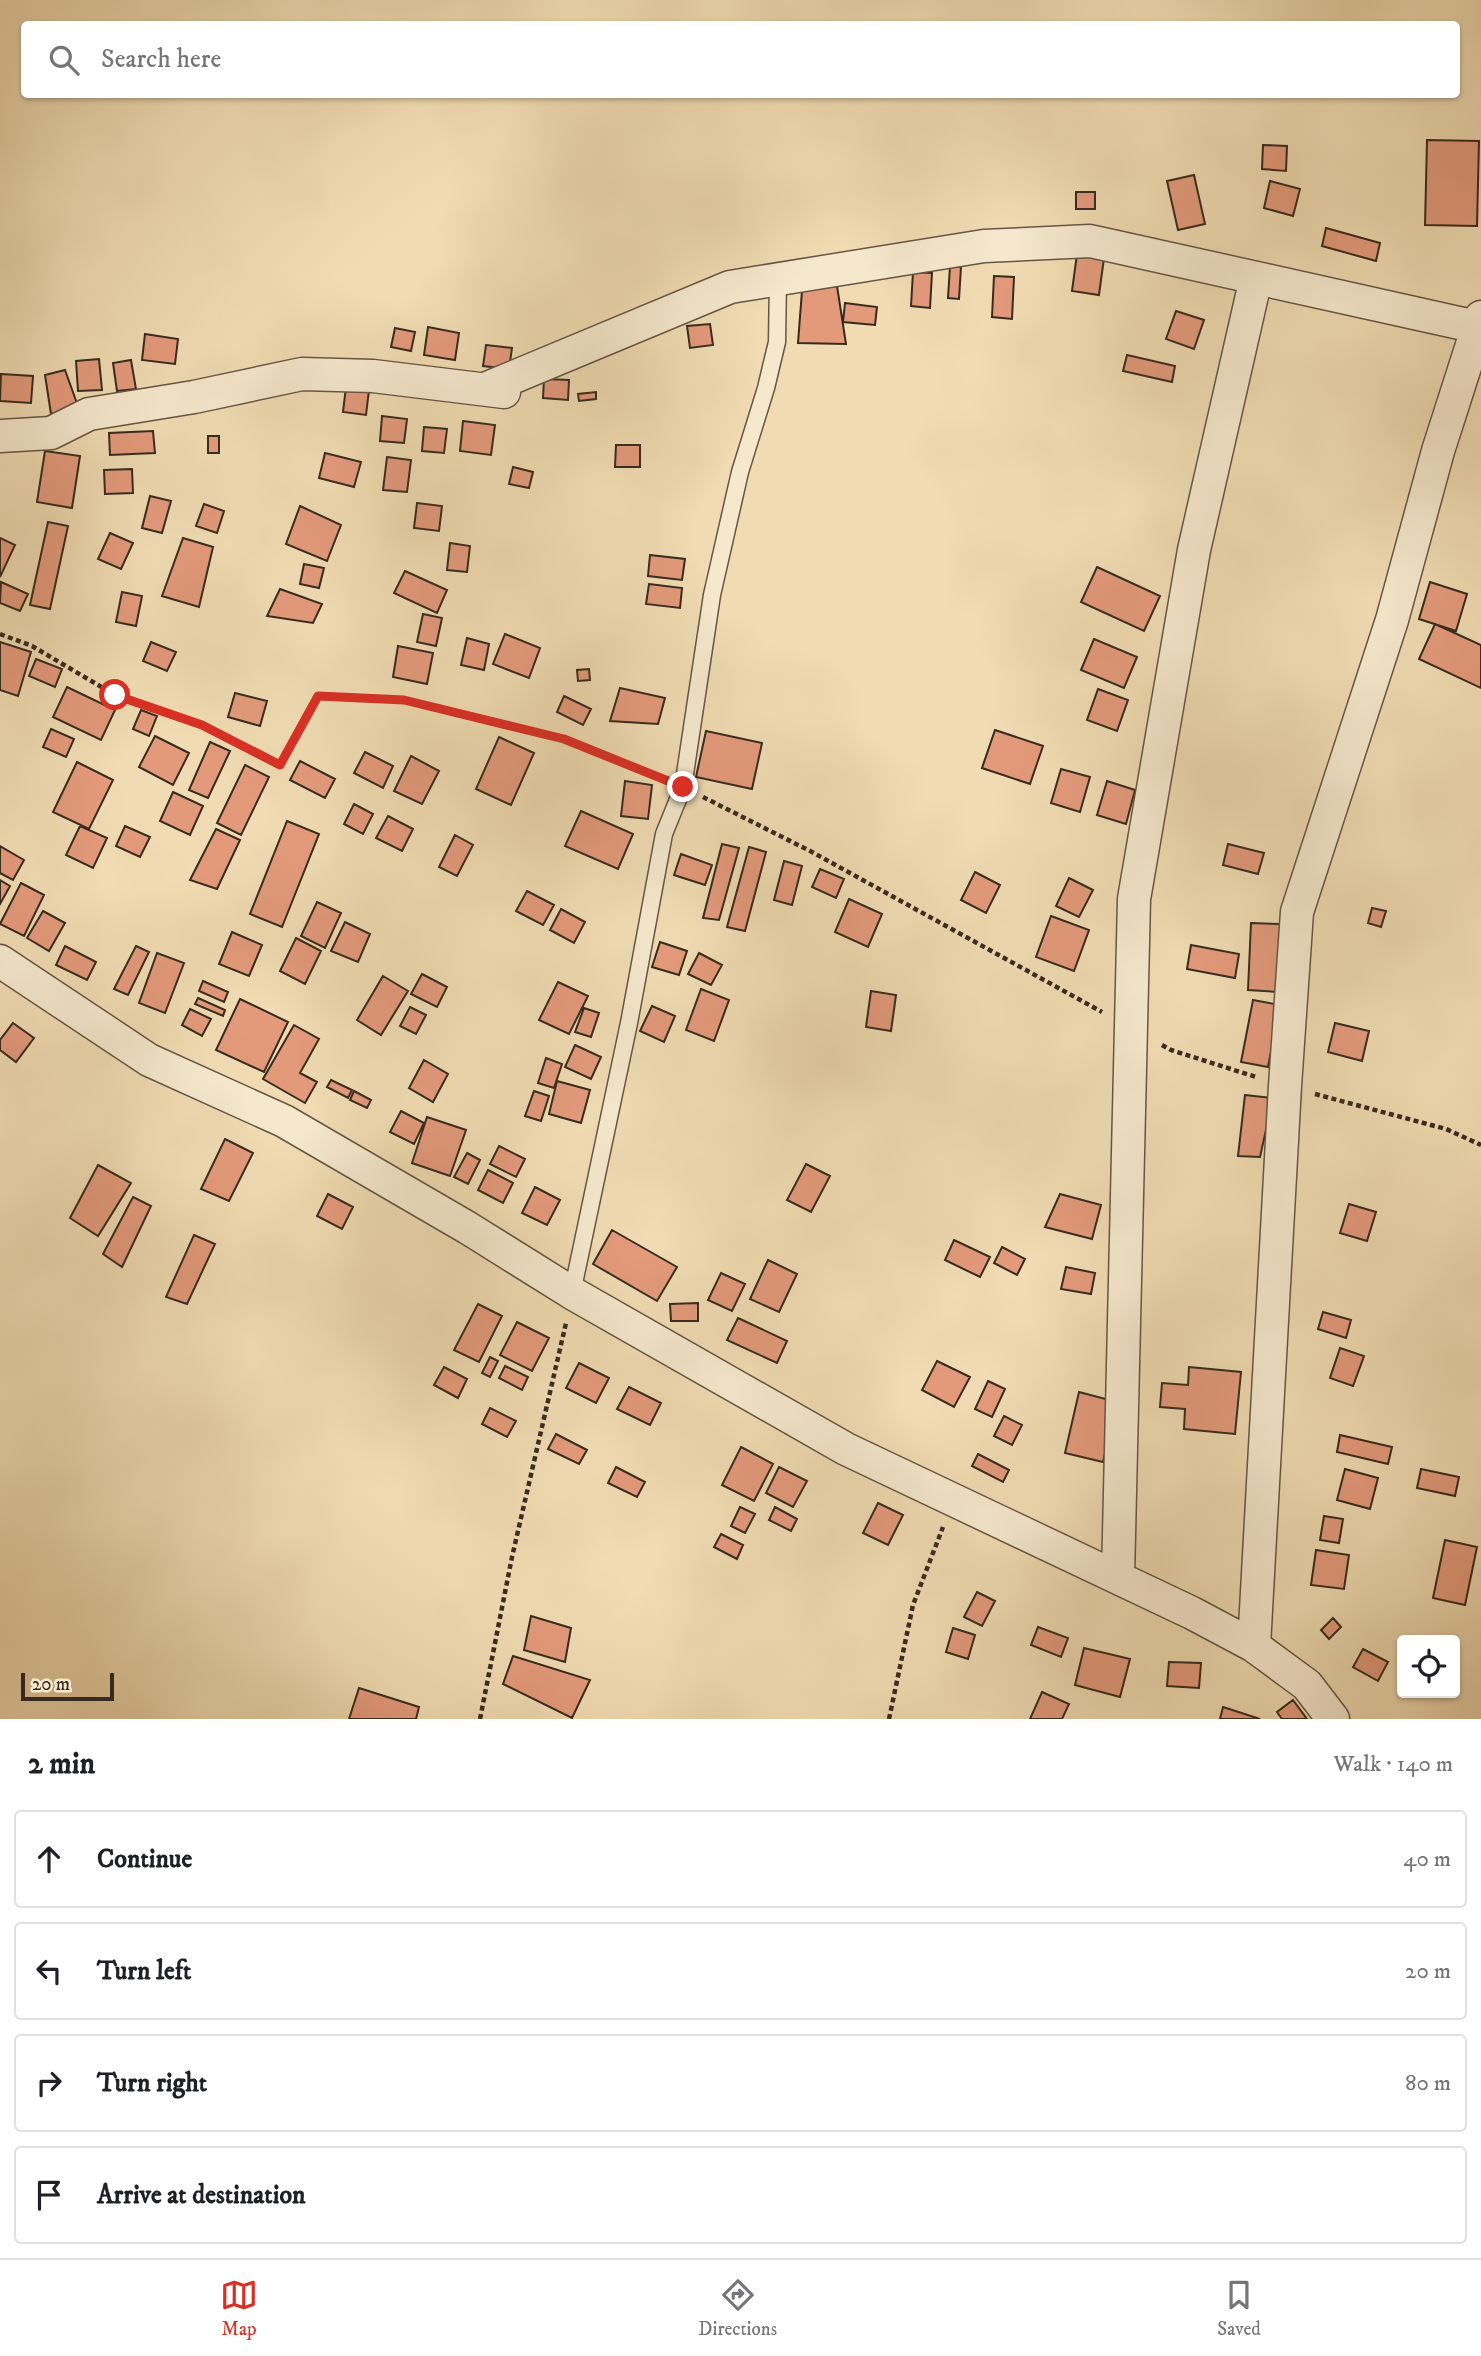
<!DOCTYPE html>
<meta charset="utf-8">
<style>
:root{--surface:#fff;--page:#f2f2f2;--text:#202124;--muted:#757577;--line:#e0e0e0;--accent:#d93025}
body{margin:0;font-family:"IM FELL DW Pica",serif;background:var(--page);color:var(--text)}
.controls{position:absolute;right:21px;bottom:21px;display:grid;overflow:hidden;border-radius:7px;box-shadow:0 2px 5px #0004}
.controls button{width:63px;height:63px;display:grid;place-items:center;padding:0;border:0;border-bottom:2px solid var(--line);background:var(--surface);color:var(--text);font:35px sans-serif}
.scale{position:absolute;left:21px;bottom:18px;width:93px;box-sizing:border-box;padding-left:7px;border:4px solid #372b1f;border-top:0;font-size:19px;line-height:24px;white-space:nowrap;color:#372b1f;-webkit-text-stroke:5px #f5e8cd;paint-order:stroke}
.stop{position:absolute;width:21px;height:21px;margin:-16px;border:5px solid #d93025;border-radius:50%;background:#fff}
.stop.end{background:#d93025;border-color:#fff;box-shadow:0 2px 7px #0008}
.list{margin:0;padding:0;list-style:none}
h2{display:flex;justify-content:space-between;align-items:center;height:91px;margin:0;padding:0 28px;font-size:30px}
h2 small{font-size:23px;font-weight:400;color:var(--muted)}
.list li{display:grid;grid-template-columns:46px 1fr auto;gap:21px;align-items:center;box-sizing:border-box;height:98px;margin:0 14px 14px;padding:0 14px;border:2px solid var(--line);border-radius:7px}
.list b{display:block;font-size:26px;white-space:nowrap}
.list em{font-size:23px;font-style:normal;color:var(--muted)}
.icon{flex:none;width:38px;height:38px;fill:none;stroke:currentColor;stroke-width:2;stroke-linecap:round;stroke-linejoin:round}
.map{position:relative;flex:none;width:1481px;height:1719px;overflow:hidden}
.search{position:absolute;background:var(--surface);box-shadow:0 2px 5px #0004;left:21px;right:21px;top:21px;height:77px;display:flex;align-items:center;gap:18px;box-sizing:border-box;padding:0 24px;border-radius:7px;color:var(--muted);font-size:26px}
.sheet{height:539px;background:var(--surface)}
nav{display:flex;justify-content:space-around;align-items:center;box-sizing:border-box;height:98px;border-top:2px solid var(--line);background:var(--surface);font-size:19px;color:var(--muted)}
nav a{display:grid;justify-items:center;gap:4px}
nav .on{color:var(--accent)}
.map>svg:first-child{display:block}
.building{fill:#e39a7b;stroke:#372b1f;stroke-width:2}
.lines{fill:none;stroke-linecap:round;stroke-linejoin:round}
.lane-casing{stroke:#655744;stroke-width:19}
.street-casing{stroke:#655744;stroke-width:35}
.path{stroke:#372b1f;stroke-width:4.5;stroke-dasharray:5 3.5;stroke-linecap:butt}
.lane{stroke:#f5e8cd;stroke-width:16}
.street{stroke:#f5e8cd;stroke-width:32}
.route{stroke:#d93025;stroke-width:9}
</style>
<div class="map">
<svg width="1481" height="1719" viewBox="0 0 1481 1719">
<rect width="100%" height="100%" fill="#f0dbb2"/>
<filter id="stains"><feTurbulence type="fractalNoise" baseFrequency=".00286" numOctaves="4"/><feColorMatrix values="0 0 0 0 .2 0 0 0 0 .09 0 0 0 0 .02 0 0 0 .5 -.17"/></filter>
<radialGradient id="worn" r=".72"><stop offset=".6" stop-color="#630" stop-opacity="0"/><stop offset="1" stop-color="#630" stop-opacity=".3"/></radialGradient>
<path class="building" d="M1427 140 1479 141 1477 226 1425 225Z
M1263 145 1287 146 1286 171 1262 169Z
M1194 175 1205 224 1178 230 1167 181Z
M1270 181 1300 189 1293 216 1264 208Z
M1076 192H1095V209H1076Z
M1326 228 1380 243 1376 261 1322 246Z
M1077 254 1104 258 1099 295 1072 291Z
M950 266 961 267 959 299 948 298Z
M913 272 932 273 930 308 911 306Z
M994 276 1014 277 1012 319 992 317Z
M837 286 846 344 798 343 802 291Z
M845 303 877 307 875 325 843 322Z
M1176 311 1204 320 1194 349 1166 339Z
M710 324 713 345 690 348 687 326Z
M428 327 459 333 455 360 424 355Z
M395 328 415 332 411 351 391 347Z
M145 334 178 339 175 364 142 360Z
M486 345 512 348 509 369 483 366Z
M1127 355 1175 366 1172 382 1123 371Z
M99 359 102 390 78 391 76 361Z
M131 360 136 389 117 391 113 363Z
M65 370 79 409 51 414 45 375Z
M1 374 33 376 31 403 0 401Z
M544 379 569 380 568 400 543 398Z
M346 387 369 390 366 415 343 412Z
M596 392V399L579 401 578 394Z
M382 416 407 419 404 443 380 441Z
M463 421 495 425 491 455 460 451Z
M424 427 447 429 444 453 422 451Z
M153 431 155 453 110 455 109 433Z
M208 436H219V453H208Z
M616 445H640V467H615Z
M45 451 80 456 72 508 37 502Z
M325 453 361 462 354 487 319 478Z
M387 457 411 460 407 492 383 490Z
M513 467 533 472 529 488 509 484Z
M132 469 133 493 105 494 104 470Z
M150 496 171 501 162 533 142 528Z
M417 503 442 506 439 531 414 528Z
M204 504 224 511 217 533 196 526Z
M300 506 341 525 327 561 286 544Z
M48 522 68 526 50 609 30 605Z
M110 533 133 543 121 569 98 559Z
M0 538 15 545 0 577Z
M183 538 213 547 199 607 162 596Z
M450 543 470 546 467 572 447 570Z
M650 555 685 559 682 580 648 576Z
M304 564 324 568 319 588 300 584Z
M1097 567 1160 596 1144 631 1081 602Z
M405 571 447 590 437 613 394 593Z
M1 582 28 594 20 611 0 603Z
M1430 582 1467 594 1456 631 1419 619Z
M649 584 682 588 680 608 646 604Z
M280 589 322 604 313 623 267 616Z
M122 592 142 596 136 626 116 622Z
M423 614 442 618 436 646 417 642Z
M1435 624 1481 645V688L1419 659Z
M505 634 540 648 529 678 493 664Z
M467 638 489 644 484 670 461 665Z
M1094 639 1137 657 1124 688 1081 670Z
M0 642 31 652 18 696 0 690Z
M151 642 176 652 167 671 143 661Z
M398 646 433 653 427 684 393 677Z
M36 659 62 669 55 687 29 676Z
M589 669 590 680 578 681 577 670Z
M67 687 115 710 101 740 53 717Z
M620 688 665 698 658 724 610 721Z
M1098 689 1128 700 1117 731 1087 720Z
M235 693 267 701 260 726 228 717Z
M564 696 591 709 583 725 557 712Z
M141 710 157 716 149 736 133 729Z
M51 729 74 739 66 757 43 747Z
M995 730 1043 746 1030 784 982 768Z
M706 731 762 743 752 789 696 777Z
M155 736 189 753 173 785 139 767Z
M499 737 534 753 511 805 476 789Z
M210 742 230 751 208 798 189 790Z
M365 752 393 766 383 788 354 773Z
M411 756 439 771 422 804 394 791Z
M300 761 335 779 325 798 290 780Z
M77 762 113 780 89 829 53 812Z
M245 765 269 777 241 835 217 823Z
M1061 769 1090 777 1080 812 1051 803Z
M625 781 652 785 648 819 621 816Z
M1107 781 1135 790 1126 824 1097 815Z
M173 792 203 806 190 835 160 821Z
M354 804 373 814 363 834 344 824Z
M581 811 633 834 618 869 565 846Z
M388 816 413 829 402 851 376 838Z
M287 821 319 834 282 927 250 914Z
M80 826 107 838 93 868 66 855Z
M125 826 150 837 140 857 116 846Z
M216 829 240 840 217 889 190 880Z
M455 835 473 845 457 876 439 867Z
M722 844 739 848 719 920 703 918Z
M1228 844 1264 853 1258 874 1223 865Z
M0 846 24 860 13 880 0 873Z
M749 847 766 852 745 931 727 927Z
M681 854 712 865 705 885 674 875Z
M784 861 802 866 792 905 774 900Z
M820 869 844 879 836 898 812 887Z
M975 872 1000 885 986 913 961 900Z
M1069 878 1093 890 1079 917 1056 906Z
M0 880 10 886 0 904Z
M21 883 44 895 24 936 0 924Z
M527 891 554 905 543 925 516 911Z
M849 899 882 914 868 947 835 932Z
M317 902 341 913 325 948 301 936Z
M1372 908 1386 911 1381 927 1368 923Z
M561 909 585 922 574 943 550 930Z
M43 911 65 923 49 951 27 938Z
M1051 916 1089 930 1074 971 1036 957Z
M345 922 370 934 358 962 331 951Z
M1251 923 1280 924 1278 992 1248 990Z
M232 932 262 945 249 976 219 964Z
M296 938 321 951 305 984 280 971Z
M660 942 687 951 679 975 652 967Z
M1191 945 1239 954 1235 978 1187 969Z
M65 946 96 962 87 980 56 965Z
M136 946 149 952 128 995 114 989Z
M157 953 184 963 165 1013 139 1003Z
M699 953 722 965 711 985 688 974Z
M422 974 447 987 437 1007 411 994Z
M383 976 408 991 381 1035 357 1020Z
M203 981 228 992 224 1002 199 991Z
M558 982 588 996 569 1034 539 1020Z
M701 989 729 1000 714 1041 686 1030Z
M871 991 896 995 891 1031 866 1027Z
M198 998 225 1010 223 1016 195 1004Z
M240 999 288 1022 264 1072 216 1050Z
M1253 1000 1280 1005 1268 1067 1241 1062Z
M652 1006 675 1016 664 1042 640 1031Z
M410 1007 426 1015 416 1034 400 1026Z
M584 1008 599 1013 591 1037 575 1032Z
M190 1009 211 1019 202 1036 182 1025Z
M13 1023 34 1038 16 1062 0 1050V1040Z
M1335 1023 1369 1031 1362 1061 1328 1052Z
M294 1025 319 1039 300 1073 317 1082 305 1103 263 1079Z
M575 1045 601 1057 591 1079 565 1067Z
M546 1058 562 1064 554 1088 538 1083Z
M424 1060 448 1074 433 1102 409 1088Z
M331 1080 352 1090 348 1098 327 1087Z
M557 1081 590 1090 581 1123 549 1114Z
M354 1091 371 1100 367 1108 350 1100Z
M534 1091 549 1096 541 1121 525 1116Z
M1245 1095 1273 1098 1260 1157 1238 1156Z
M401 1111 424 1123 414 1144 390 1132Z
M427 1117 466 1130 450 1176 412 1163Z
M225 1139 253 1153 229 1201 201 1189Z
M499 1146 525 1159 516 1177 490 1164Z
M467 1153 480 1160 468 1184 454 1177Z
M806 1164 830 1176 811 1212 787 1200Z
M98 1165 131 1183 98 1236 70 1218Z
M488 1170 513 1183 503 1203 478 1190Z
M535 1187 560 1200 547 1225 522 1213Z
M328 1194 353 1207 342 1229 317 1216Z
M1060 1194 1101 1205 1092 1239 1045 1227Z
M133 1197 151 1206 122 1267 103 1254Z
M1349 1204 1376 1212 1367 1241 1340 1233Z
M612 1230 677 1267 657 1301 593 1264Z
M194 1235 215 1244 187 1304 166 1297Z
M954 1240 990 1257 980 1277 945 1260Z
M1002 1247 1025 1259 1017 1275 994 1263Z
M768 1260 797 1274 779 1312 750 1299Z
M1066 1267 1095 1273 1091 1294 1061 1289Z
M721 1273 745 1284 732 1311 708 1300Z
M698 1303V1321H671L670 1304Z
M478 1304 502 1316 479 1362 454 1350Z
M1323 1312 1351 1320 1346 1338 1318 1329Z
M738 1318 787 1341 777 1363 727 1340Z
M517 1322 549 1338 532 1371 500 1355Z
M1340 1348 1364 1356 1353 1386 1330 1378Z
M490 1357 498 1361 490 1377 482 1373Z
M937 1361 970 1377 954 1407 922 1390Z
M579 1363 609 1378 596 1403 566 1388Z
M505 1366 528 1377 522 1390 499 1378Z
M444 1367 467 1379 458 1398 434 1385Z
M1189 1367 1241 1372 1235 1434 1184 1429 1185 1409 1160 1407 1162 1383 1188 1385Z
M988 1381 1005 1389 992 1417 975 1409Z
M629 1387 661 1403 650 1425 617 1409Z
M1079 1392 1117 1402 1103 1462 1065 1453Z
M490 1408 516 1421 507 1437 482 1424Z
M1004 1416 1022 1425 1012 1445 994 1436Z
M556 1434 587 1450 579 1464 548 1449Z
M1340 1435 1392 1447 1388 1464 1337 1452Z
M741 1447 773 1464 754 1501 722 1485Z
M978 1454 1009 1470 1003 1482 972 1466Z
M616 1467 645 1482 637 1497 608 1483Z
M779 1467 807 1481 793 1507 766 1493Z
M1345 1469 1378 1478 1370 1509 1337 1500Z
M1421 1469 1459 1477 1455 1496 1417 1488Z
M878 1503 903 1515 888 1545 863 1533Z
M740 1507 755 1514 745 1533 731 1526Z
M775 1507 797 1519 791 1531 769 1520Z
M1324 1516 1343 1519 1339 1543 1320 1540Z
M721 1534 743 1545 737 1559 714 1547Z
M1445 1540 1477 1547 1465 1605 1433 1598Z
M1316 1550 1349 1555 1344 1589 1311 1585Z
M977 1592 995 1601 982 1626 964 1617Z
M531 1616 571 1628 565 1662 524 1650Z
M1333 1618 1341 1627 1329 1639 1321 1630Z
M1038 1627 1068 1638 1061 1657 1031 1645Z
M953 1628 975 1635 968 1659 946 1652Z
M1084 1648 1130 1659 1120 1697 1075 1685Z
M1363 1649 1388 1662 1378 1681 1353 1667Z
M513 1656 590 1680 572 1718 503 1684Z
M1169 1662 1201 1663 1199 1688 1167 1686Z
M359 1688 419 1707 416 1719H349Z
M1042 1692 1069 1704 1062 1719H1030Z
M1293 1700 1307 1719H1282L1277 1712Z
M1223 1707 1260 1719H1220Z"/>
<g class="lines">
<g class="lane-casing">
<path id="lane" d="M572 1293 629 1023 664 834 683 787 712 595 740 472 766 388 777 342 778 279"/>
</g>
<g class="street-casing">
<path id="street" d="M485 389 730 287 984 246 1090 241 1477 327
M0 436 51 433 89 414 194 397 302 374 373 376 504 392
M0 961 149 1060 284 1121 468 1228 572 1293 846 1449 1192 1613 1254 1646 1307 1685 1333 1719
M1118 1577 1134 899 1194 550 1256 278
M1254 1646 1285 1086 1297 912 1392 620 1438 451 1481 317"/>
</g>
<path class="path" d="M0 634 32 646 115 695 202 725 280 765 318 696 404 700 564 739 663 779
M703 797 812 852 1102 1012
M1162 1045 1171 1050 1256 1077
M1315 1094 1446 1129 1481 1145
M480 1719 512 1557 566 1323
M889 1719 913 1605 943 1527"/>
<use href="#lane" class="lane"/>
<use href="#street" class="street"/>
</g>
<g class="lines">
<path class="route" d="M115 695 202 725 280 765 318 696 404 700 564 739 683 787"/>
</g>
<rect width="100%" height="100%" filter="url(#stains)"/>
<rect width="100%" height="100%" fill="url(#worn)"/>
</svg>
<div class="controls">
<button><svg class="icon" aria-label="locate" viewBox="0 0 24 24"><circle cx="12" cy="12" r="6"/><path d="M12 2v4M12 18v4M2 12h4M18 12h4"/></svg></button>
</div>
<div class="scale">20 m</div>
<div class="stop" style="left:115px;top:695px"></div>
<div class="stop end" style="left:683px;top:787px"></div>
<div class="search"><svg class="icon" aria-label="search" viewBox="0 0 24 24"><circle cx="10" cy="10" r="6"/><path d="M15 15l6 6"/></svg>Search here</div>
</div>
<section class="sheet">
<h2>2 min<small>Walk · 140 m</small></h2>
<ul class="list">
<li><svg class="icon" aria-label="ahead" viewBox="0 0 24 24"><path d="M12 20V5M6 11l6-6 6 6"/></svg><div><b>Continue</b></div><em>40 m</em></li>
<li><svg class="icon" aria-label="left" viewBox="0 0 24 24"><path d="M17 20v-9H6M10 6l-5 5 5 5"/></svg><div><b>Turn left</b></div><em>20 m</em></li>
<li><svg class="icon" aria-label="right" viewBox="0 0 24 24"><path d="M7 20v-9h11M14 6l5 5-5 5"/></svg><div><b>Turn right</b></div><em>80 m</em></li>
<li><svg class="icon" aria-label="arrive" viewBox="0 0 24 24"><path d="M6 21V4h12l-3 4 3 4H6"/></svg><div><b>Arrive at destination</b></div></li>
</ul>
</section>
<nav>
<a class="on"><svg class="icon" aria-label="map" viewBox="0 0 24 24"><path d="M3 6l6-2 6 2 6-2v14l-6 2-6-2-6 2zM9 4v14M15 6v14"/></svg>Map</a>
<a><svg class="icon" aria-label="directions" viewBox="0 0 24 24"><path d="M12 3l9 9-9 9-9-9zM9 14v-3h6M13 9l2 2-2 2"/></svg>Directions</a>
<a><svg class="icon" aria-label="saved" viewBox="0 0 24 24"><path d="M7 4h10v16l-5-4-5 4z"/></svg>Saved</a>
</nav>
